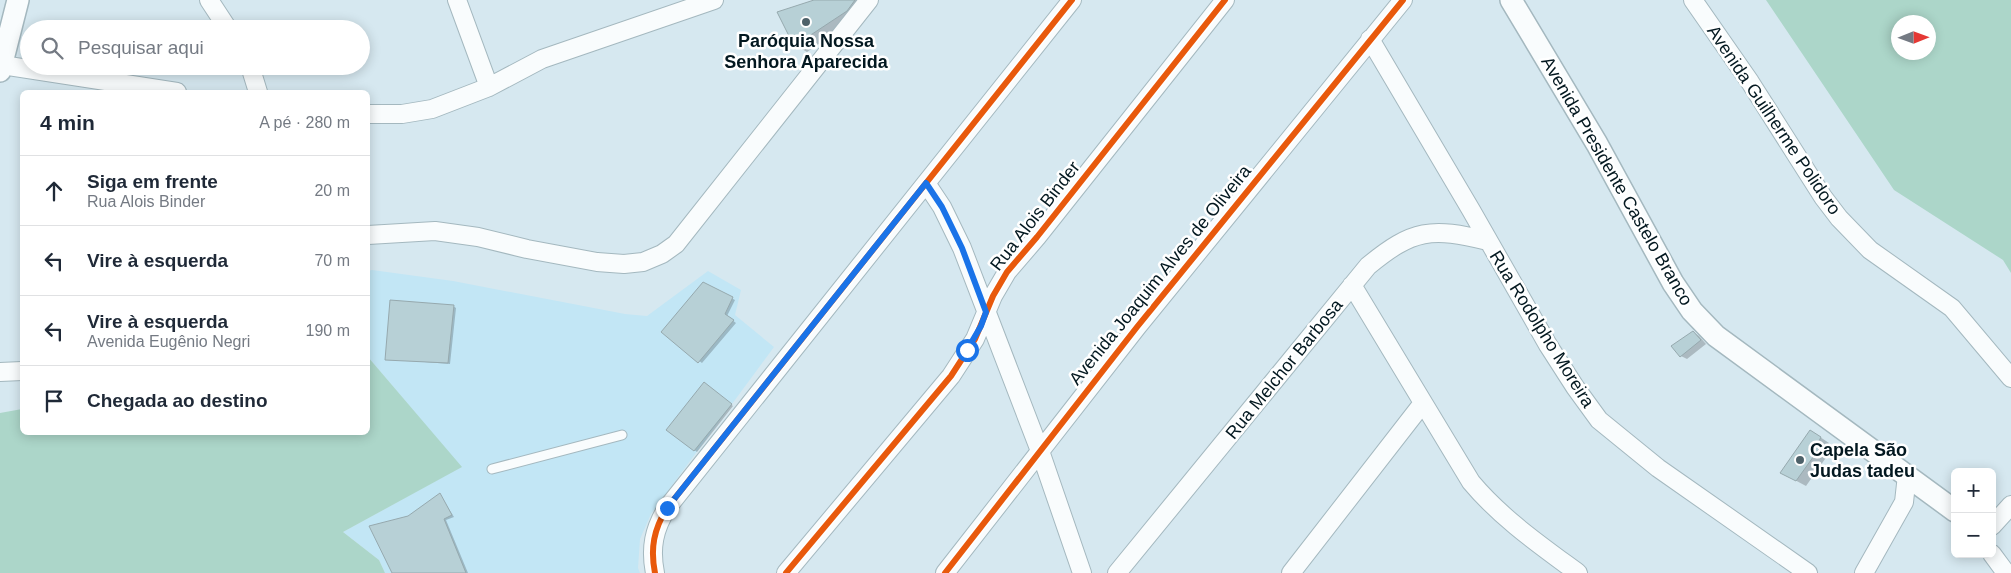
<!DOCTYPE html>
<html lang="pt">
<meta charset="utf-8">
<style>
:root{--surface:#fff;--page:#f6f6f7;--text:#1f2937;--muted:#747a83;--line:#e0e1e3}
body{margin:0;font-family:Helvetica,sans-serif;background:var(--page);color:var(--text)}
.controls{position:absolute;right:15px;bottom:15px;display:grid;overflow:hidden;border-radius:8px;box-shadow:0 2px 12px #0003}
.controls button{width:45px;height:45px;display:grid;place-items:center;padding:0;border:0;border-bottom:1px solid var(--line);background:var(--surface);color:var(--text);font:25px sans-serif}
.compass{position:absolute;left:1891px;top:15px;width:45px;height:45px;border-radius:50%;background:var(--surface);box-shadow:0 2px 12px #0003;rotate:89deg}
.stop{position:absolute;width:15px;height:15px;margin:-11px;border:4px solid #1a73e8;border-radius:50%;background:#fff}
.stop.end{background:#1a73e8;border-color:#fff;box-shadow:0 1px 5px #0008}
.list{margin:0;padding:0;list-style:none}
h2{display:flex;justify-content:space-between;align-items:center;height:65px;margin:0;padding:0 20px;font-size:21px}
h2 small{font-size:16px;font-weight:400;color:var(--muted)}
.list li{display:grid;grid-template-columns:32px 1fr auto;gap:15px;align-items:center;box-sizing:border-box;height:70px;padding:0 20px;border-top:1px solid var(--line)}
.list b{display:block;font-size:19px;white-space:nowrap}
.list p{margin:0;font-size:16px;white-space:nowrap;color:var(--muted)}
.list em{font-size:16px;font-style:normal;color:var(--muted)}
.icon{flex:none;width:28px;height:28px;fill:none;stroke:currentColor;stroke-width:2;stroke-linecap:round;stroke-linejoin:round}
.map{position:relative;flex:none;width:2011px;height:573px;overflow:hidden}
.search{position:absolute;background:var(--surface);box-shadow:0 2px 12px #0003;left:20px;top:20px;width:350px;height:55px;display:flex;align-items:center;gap:12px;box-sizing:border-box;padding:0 18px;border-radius:28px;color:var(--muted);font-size:19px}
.panel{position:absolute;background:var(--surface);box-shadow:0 2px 12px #0003;left:20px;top:90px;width:350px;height:345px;border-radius:8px}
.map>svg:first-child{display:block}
.built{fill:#c2e6f5}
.green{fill:#acd6c9;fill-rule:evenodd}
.shadow{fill:#0003}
.building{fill:#b7d0d6;stroke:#96a9ae}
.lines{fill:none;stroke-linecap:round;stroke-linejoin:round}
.service-casing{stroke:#a4b8bf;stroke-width:11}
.minor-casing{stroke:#a4b8bf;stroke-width:20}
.tertiary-casing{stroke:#a4b8bf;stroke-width:24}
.service{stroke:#f9fcfd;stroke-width:9}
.minor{stroke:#f9fcfd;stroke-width:18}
.tertiary{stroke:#f9fcfd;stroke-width:21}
.cycleway-casing{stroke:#fff;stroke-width:9}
.cycleway{stroke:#e8590c;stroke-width:6}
.route{stroke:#1a73e8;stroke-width:6}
.poi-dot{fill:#4d6169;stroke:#fff;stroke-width:2}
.labels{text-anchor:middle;stroke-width:5;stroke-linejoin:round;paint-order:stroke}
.poi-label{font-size:18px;font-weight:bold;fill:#031820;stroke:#fff}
.street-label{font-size:18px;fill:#031820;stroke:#fff}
</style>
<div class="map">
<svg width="2011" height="573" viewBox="0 0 2011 573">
<rect width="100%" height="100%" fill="#d6e8f0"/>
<path class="built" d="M372 270 453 281 625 314 647 316 708 271 741 290 735 315 774 347 651 514 640 539 638 568 640 573H385L379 560 343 532 461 467 368 357V271Z"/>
<path class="green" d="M1766 0H2011V273L2003 260 1894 190ZM1898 22H1928V52H1898Z
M368 357 462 467 343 532 379 560 385 573H0V413L22 409V432H368Z"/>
<path class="shadow" d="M818 0H858L859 17 807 52 795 45Z
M703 283 735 300 727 316 736 323 702 363 662 332Z
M453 306 456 308 450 364 386 359Z
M1693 332 1699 336 1706 344 1687 359 1681 356Z
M706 385 733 406 697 452 668 430Z
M1820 437 1829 443 1826 449 1830 452 1806 486 1791 478Z
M440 495 454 517 446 520 468 573H394L409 518Z"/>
<path class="building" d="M814 0H855L847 11 794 46 777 12Z
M703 282 733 297 725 314 734 320 698 363 661 332Z
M390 300 454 305 448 363 385 360Z
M1693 331 1701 340 1680 357 1671 346Z
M704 382 732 404 694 451 666 430Z
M1810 430 1821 437 1818 443 1821 446 1796 481 1780 473Z
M440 493 452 515 444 519 466 573H392L369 526 408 516Z"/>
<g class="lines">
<g class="service-casing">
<path id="service" d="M492 469 622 435"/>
</g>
<g class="minor-casing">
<path id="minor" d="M209 0 228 29
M457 0 489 87
M1693 0 1750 82 1823 197 1839 218 1870 250 1952 308 2011 378
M1370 39 1471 210 1548 345 1575 387 1599 420 1658 468 1808 573
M2 65 177 92
M250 66 258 92
M368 114H402L432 109 489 87 542 59 714 0
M926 183 942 207 962 248 1040 451 1082 573
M368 235 435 231 478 237 527 249 597 262 624 264 643 262 662 254 676 244 869 0
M1352 285 1471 482C1501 518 1540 545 1578 573
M0 372 22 371
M1992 526 2011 505
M1992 554 2006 573
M655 573C650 548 654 529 667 508L1072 0
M786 573 951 376 975 339 993 296 1007 272 1037 237 1225 0
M945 573 1137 327 1403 0
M1117 573 1368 266C1413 229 1431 227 1488 241
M1291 573 1423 403
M1864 573 1904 502 1907 475"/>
</g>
<g class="tertiary-casing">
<path id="tertiary" d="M1511 0 1597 144 1673 283 1692 311 1716 336 1955 511
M0 71 18 0"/>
</g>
<use href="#service" class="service"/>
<use href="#minor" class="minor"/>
<use href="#tertiary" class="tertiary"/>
<g class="cycleway-casing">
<path id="cycleway" d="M655 573C650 548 654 529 667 508L1072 0
M786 573 951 376 975 339 993 296 1007 272 1037 237 1225 0
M945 573 1137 327 1403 0"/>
</g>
<use href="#cycleway" class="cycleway"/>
</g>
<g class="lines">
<path class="route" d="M667 508 926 183 942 207 962 248 986 312 981 326 967 350"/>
</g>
<g class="poi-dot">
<circle cx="806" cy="22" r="5"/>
<circle cx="1800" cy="460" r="5"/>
</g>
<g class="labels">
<g class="poi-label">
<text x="806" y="47">Paróquia Nossa<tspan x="806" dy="21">Senhora Aparecida</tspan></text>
<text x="1810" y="456" text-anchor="start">Capela São<tspan x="1810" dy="21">Judas tadeu</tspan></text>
</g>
<g class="street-label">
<text transform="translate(1774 120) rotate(56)" y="6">Avenida Guilherme Polidoro</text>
<text transform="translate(1617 181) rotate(60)" y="6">Avenida Presidente Castelo Branco</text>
<text transform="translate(1035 216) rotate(-52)" y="6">Rua Alois Binder</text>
<text transform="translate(1160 275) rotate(-51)" y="6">Avenida Joaquim Alves de Oliveira</text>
<text transform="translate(1542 329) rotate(58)" y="6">Rua Rodolpho Moreira</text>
<text transform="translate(1284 369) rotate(-51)" y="6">Rua Melchor Barbosa</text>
</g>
</g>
</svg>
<div class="controls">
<button>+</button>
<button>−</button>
</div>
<svg class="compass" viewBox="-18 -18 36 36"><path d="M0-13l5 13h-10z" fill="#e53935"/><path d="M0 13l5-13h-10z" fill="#747a83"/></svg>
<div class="stop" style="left:967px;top:350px"></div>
<div class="stop end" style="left:667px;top:508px"></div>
<div class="search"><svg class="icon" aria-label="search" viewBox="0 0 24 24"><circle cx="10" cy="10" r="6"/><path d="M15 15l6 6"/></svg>Pesquisar aqui</div>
<section class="panel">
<h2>4 min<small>A pé · 280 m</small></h2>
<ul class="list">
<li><svg class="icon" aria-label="ahead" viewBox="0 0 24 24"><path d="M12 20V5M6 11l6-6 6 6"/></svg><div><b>Siga em frente</b><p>Rua Alois Binder</p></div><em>20 m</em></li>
<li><svg class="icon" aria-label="left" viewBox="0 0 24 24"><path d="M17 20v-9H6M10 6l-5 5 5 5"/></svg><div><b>Vire à esquerda</b></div><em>70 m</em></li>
<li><svg class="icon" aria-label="left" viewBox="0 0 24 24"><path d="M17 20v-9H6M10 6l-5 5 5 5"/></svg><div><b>Vire à esquerda</b><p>Avenida Eugênio Negri</p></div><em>190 m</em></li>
<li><svg class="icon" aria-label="arrive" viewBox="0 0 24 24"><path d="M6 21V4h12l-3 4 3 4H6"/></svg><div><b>Chegada ao destino</b></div></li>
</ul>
</section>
</div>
